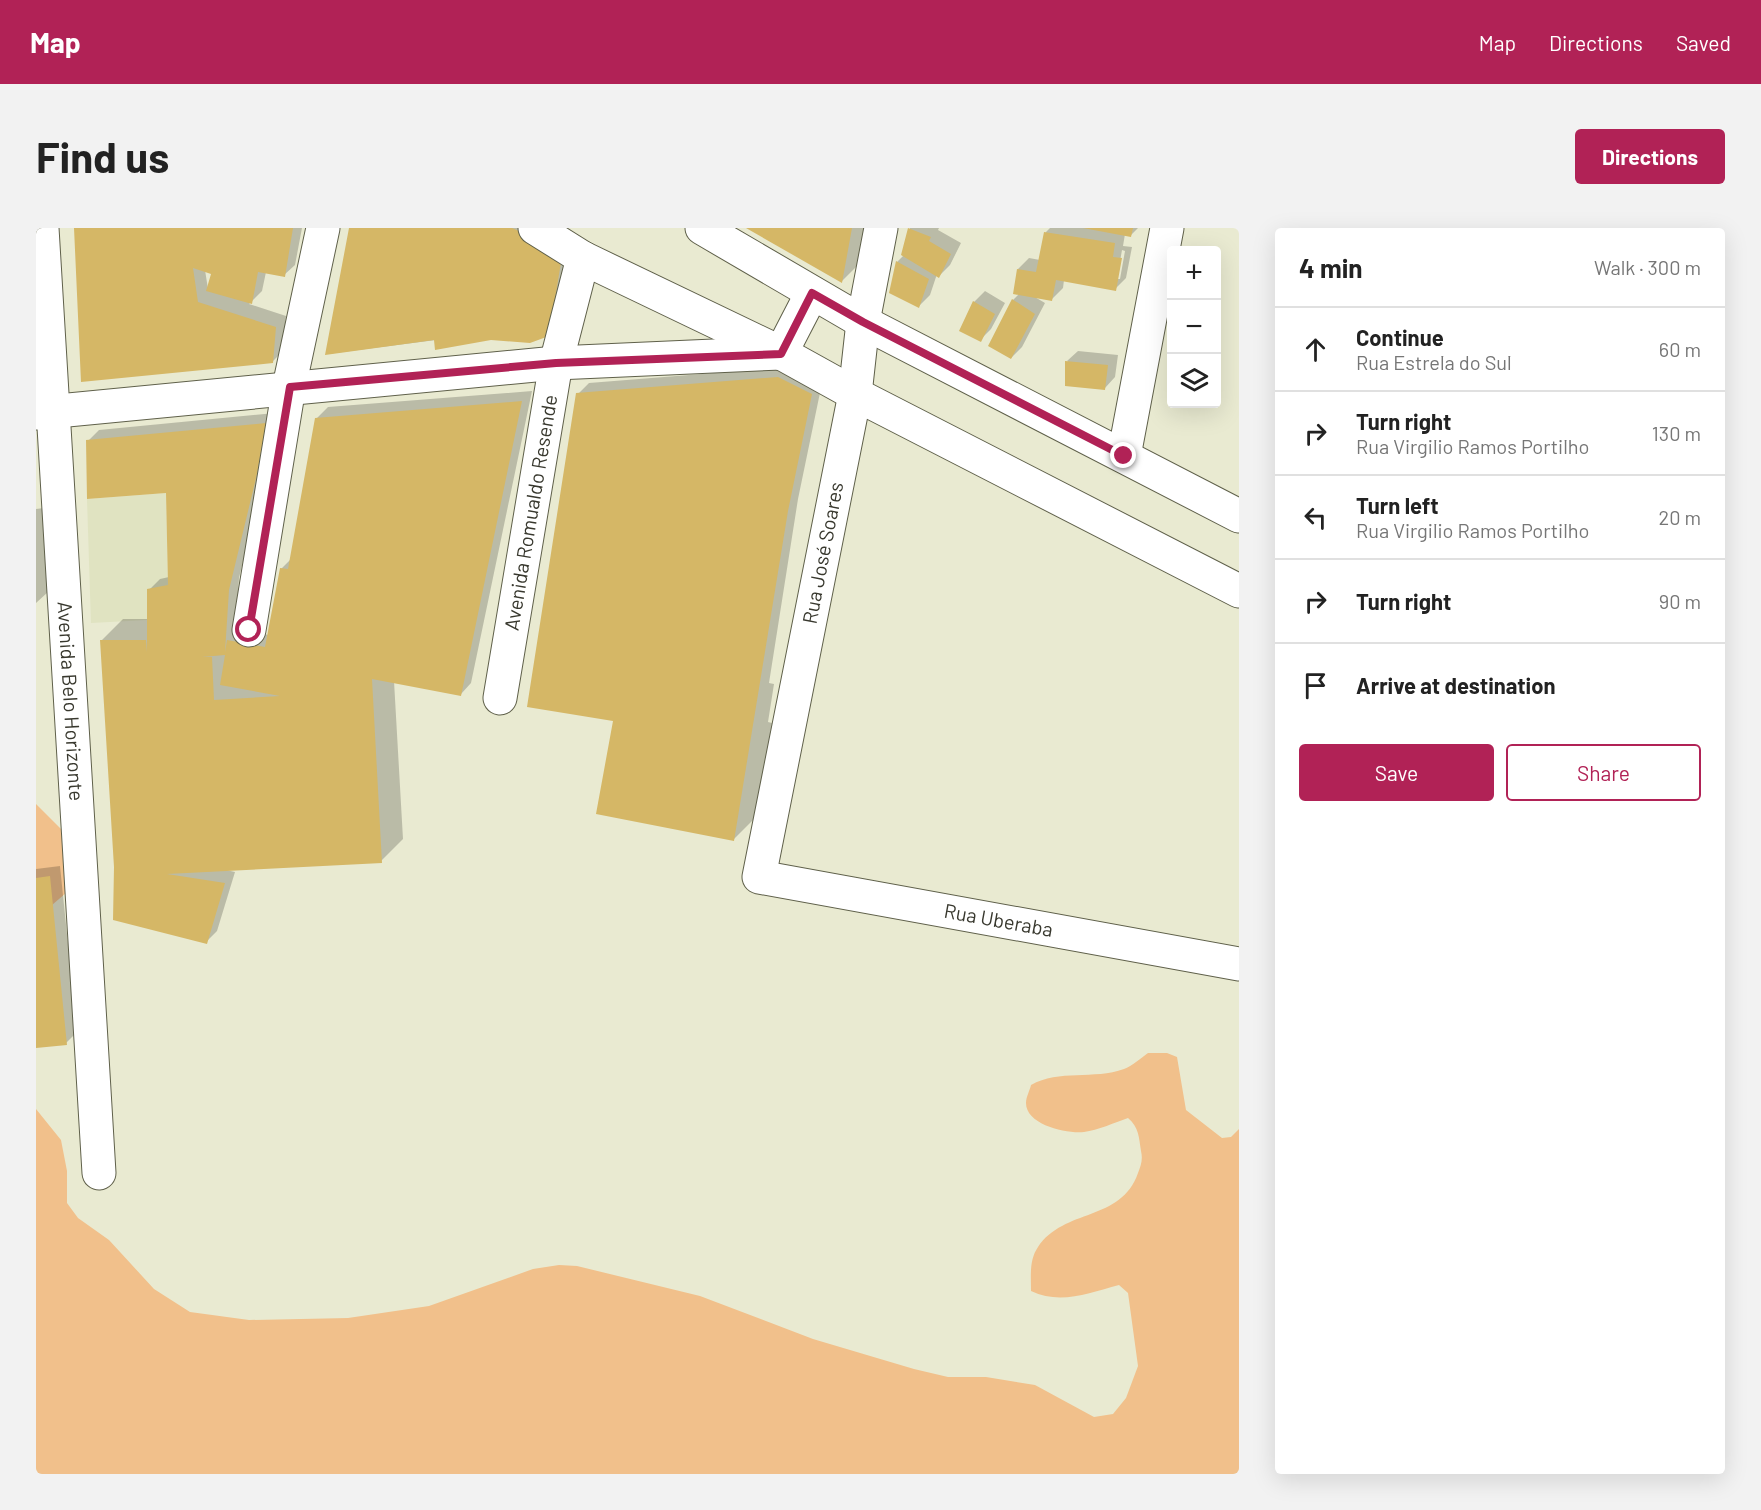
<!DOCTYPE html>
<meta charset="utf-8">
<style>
:root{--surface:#fff;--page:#f2f2f2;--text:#222;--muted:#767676;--line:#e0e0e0;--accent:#b12256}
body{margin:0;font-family:Barlow,sans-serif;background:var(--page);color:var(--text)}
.controls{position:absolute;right:18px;top:18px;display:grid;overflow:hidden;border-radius:6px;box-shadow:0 6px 24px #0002}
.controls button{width:54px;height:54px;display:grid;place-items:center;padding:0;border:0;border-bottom:2px solid var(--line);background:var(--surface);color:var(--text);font:30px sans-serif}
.stop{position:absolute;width:18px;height:18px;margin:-14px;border:4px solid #b12256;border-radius:50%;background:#fff}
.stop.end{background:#b12256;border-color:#fff;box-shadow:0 2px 6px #0008}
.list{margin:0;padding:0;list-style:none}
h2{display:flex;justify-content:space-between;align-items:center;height:78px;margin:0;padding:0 24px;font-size:26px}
h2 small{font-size:20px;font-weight:400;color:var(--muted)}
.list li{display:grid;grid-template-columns:39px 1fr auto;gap:18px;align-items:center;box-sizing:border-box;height:84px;padding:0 24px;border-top:2px solid var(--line)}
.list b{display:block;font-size:22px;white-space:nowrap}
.list p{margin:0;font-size:20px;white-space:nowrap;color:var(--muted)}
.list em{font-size:20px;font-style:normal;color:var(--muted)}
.actions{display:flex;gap:12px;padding:18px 24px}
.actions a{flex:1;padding:14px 0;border:2px solid var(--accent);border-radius:6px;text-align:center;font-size:21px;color:var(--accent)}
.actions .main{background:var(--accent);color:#fff}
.icon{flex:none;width:33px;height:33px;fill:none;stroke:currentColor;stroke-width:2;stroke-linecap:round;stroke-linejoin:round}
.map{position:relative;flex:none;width:1203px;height:1246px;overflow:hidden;border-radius:6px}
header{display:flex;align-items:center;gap:36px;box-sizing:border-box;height:84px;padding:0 30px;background:var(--accent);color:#fff}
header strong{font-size:28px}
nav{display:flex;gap:33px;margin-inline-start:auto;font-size:21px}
.intro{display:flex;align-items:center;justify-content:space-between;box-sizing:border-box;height:144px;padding:0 36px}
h1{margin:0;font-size:42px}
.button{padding:15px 27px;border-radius:6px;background:var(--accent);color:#fff;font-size:21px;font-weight:700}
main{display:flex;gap:36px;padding:0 36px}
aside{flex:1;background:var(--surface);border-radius:6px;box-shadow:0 6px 24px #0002}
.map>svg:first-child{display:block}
.built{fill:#e0e3c1}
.green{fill:#f1c08b}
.shadow{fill:#0003;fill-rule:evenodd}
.building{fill:#d5b766;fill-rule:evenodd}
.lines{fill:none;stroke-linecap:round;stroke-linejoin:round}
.minor-casing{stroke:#5f604a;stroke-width:35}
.minor{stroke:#fff;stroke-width:33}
.route{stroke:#b12256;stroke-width:8}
.labels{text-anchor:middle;stroke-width:6;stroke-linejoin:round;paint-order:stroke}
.street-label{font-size:20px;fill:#38382e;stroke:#fff}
</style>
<header>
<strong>Map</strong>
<nav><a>Map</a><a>Directions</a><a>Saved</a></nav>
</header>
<div class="intro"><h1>Find us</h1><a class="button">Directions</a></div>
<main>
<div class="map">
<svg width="1203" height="1246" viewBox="0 0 1203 1246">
<rect width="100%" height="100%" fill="#e9ead1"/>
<path class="built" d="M130 265 132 357 111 392 55 395 51 271Z"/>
<path class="green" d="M0 576 33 609 37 659 9 683 0 684Z
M1112 825H1131L1141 829 1150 882 1186 910 1195 909 1203 901V1246H0V881L25 912 31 943V975L42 990 73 1012 118 1061 154 1084 213 1092 312 1090 393 1078 497 1041 523 1037 541 1038 664 1068 777 1111 878 1141 912 1149H950L999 1157 1058 1189 1077 1186 1090 1170 1102 1138 1092 1065 1083 1057C1053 1065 1024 1077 995 1063 995 1048 993 1032 1002 1019 1028 980 1085 994 1102 945 1105 937 1107 932 1105 923 1103 910 1103 899 1092 890 1078 895 1062 902 1048 904 1031 906 990 897 990 875 990 869 994 862 995 857 1023 841 1058 852 1088 841 1096 838 1105 830 1112 825Z"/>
<path class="shadow" d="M40 0H266L259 37 248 47 230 44 226 63 213 76 250 88 247 123 236 134ZM169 42 177 45 172 61Z
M314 0H511L537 12 524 96 291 126Z
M713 0H829L822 37 806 53Z
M874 0H903L902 2 925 15 914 37 903 48 901 46 894 67 883 78 855 64 861 34 868 27Z
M1014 0H1102L1095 7 1089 6 1087 18 1096 19 1090 50 1079 61 1028 52 1027 60 1016 71 997 68 1009 75 986 119 975 130 977 72 984 65 982 41 993 30 1004 32 1010 4ZM1086 22 1089 23 1084 51H1081Z
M949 63 969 75 955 101 944 112 938 74Z
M1042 123 1082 127 1079 149 1069 160 1031 133Z
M753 139 786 155 762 271 733 455 738 456 732 494 736 495 719 590 697 612 579 492 542 166 553 155Z
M496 163 435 455 425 466 358 453 367 611 345 633 190 642 199 644 181 703 170 714 79 639 66 412 87 391H113V362L124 351 133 349 131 263 52 213 63 202 239 185 231 234 203 350 199 406 203 402 233 407 245 341 256 330 281 190 292 179Z
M8 280 12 364 0 375V281Z
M24 638 41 804 30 815 0 818V641Z"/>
<path class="building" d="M38 0H257L249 49 222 44 216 76 170 63 175 46 157 40 162 74 240 99 237 135 45 154Z
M313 0H476L527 22 513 108 494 115 455 112 399 122 398 112 289 127Z
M710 0H816L806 55Z
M872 0 895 9 893 13 915 26 903 50 865 27Z
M1047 0H1097L1095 9Z
M1008 4 1079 15 1077 29 1086 30 1080 63 1020 52 1016 73 977 66 981 41 1000 44Z
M860 33 893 51 883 80 853 65Z
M976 71 999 86 975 131 952 118Z
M937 73 959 86 945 114 923 103Z
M1029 133 1072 137 1069 162 1029 158Z
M742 149 776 166 752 283 698 613 560 586 577 493 491 479 540 165Z
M486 173 425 468 336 451 346 635 131 646 189 655 171 716 77 692 78 639 64 412H110L111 424V361L132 357 130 265 51 271 50 212 230 195 221 246 193 362 189 424 191 412 229 419 244 340 252 341 279 190ZM189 427 184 457 244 468 178 472 176 429H166Z
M14 648 31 817 0 820V650Z"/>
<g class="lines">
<g class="minor-casing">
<g id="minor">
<path id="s1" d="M6 0 63 945"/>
<path d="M499 0 547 30 745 125 819 166 1203 363"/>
<path d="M666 0 827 94 1203 288"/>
<path id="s2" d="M845 0 827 94 819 166 723 649 1203 736"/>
<path d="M0 185 520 135 745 125 776 65"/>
<path d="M1088 228 1131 0"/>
<path d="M213 402 253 159 287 0"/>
<path id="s3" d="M464 470 520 135 547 30"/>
</g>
</g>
<use href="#minor" class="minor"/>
</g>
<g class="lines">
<path class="route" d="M213 402 254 159 520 135 745 126 776 65 827 94 1088 228"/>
</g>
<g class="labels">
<g class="street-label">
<text dy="7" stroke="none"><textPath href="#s3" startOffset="188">Avenida Romualdo Resende</textPath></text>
<text transform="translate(787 325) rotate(-79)" y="7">Rua José Soares</text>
<text dy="7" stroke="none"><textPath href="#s1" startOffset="474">Avenida Belo Horizonte</textPath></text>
<text dy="7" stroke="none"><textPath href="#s2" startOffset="904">Rua Uberaba</textPath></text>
</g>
</g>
</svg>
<div class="controls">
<button>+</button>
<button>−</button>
<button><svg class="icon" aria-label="layers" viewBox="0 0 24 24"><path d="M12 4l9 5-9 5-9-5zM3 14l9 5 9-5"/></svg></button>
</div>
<div class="stop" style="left:213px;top:402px"></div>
<div class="stop end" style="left:1088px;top:228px"></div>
</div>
<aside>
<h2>4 min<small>Walk · 300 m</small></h2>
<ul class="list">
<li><svg class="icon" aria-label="ahead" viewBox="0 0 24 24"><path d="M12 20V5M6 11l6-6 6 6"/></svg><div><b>Continue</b><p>Rua Estrela do Sul</p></div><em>60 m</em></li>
<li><svg class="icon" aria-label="right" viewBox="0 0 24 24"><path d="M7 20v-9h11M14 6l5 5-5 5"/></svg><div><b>Turn right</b><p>Rua Virgilio Ramos Portilho</p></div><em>130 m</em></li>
<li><svg class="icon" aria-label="left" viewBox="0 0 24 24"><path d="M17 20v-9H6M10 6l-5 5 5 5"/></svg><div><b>Turn left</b><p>Rua Virgilio Ramos Portilho</p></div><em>20 m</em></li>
<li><svg class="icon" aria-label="right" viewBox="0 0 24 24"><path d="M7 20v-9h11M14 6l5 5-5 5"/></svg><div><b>Turn right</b></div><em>90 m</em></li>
<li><svg class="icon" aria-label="arrive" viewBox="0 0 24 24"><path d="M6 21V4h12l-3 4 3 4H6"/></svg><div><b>Arrive at destination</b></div></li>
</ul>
<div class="actions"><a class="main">Save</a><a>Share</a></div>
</aside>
</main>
